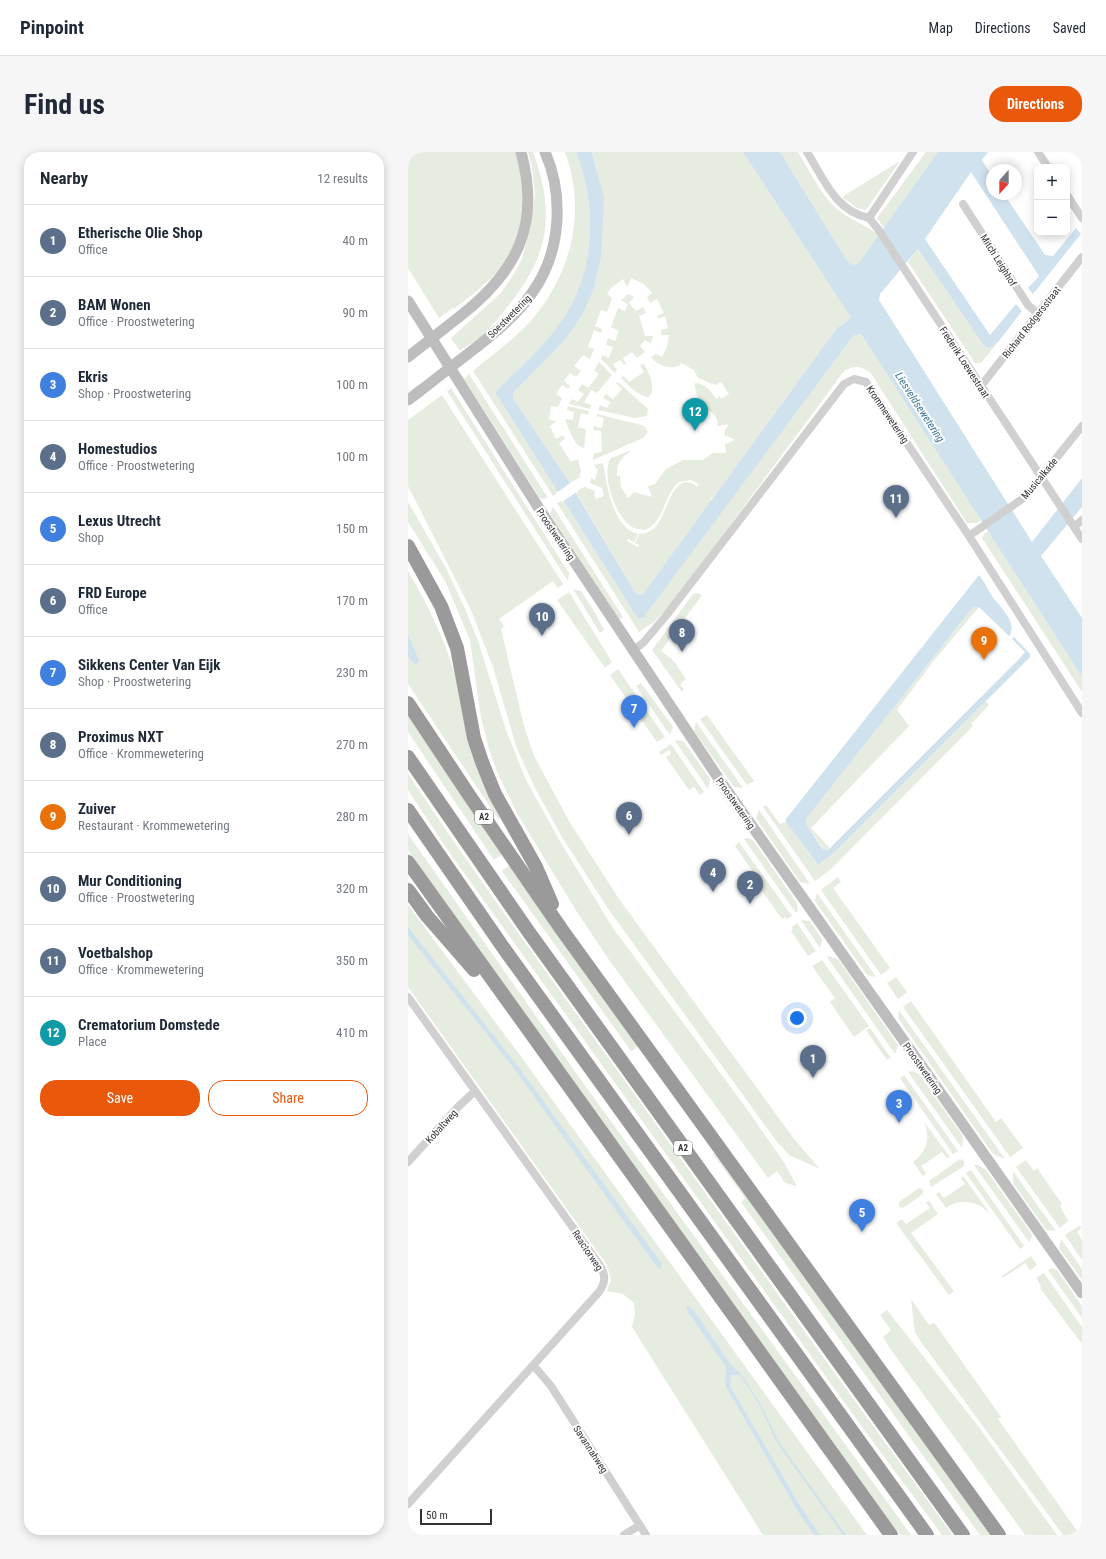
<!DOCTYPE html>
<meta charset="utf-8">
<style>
:root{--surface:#fff;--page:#f6f6f7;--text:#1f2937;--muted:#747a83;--line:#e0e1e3;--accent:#ea580c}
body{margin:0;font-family:"Roboto Condensed",sans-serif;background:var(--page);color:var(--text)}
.controls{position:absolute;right:12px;top:12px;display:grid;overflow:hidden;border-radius:8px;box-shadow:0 2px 10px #0003}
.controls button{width:36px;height:36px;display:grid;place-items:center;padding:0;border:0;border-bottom:1px solid var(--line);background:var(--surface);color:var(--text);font:20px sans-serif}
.compass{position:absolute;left:578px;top:12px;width:36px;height:36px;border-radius:50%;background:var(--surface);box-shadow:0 2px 10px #0003;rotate:201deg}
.scale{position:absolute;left:12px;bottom:10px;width:72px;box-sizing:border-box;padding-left:4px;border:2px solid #333;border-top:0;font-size:11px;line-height:14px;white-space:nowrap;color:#333;-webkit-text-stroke:3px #fff;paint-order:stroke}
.you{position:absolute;left:389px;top:866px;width:14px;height:14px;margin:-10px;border:3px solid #fff;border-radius:50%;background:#1a73e8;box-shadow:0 0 0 6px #1a73e833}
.badge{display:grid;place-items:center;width:26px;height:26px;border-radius:50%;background:var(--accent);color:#fff;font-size:13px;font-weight:700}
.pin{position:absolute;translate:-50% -33px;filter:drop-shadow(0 1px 2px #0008)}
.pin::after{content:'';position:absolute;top:21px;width:14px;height:12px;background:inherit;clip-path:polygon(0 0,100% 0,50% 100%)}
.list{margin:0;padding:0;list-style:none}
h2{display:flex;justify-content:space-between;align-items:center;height:52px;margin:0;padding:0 16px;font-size:17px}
h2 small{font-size:13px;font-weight:400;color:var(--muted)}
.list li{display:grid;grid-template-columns:26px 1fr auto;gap:12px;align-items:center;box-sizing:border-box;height:72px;padding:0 16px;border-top:1px solid var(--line)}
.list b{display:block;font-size:15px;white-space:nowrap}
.list p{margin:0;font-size:13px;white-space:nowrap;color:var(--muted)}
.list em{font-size:13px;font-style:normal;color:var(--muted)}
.actions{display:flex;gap:8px;padding:12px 16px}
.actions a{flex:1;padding:9px 0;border:1px solid var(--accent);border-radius:16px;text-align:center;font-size:14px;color:var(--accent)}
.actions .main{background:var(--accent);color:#fff}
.map{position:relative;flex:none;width:674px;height:1383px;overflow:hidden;border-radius:16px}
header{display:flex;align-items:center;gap:24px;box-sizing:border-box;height:56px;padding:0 20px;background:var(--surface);border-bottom:1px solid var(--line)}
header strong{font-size:19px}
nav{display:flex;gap:22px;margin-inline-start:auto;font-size:14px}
.intro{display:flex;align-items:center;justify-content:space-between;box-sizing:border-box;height:96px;padding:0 24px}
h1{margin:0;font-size:28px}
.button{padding:10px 18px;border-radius:16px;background:var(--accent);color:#fff;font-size:14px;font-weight:700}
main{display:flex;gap:24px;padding:0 24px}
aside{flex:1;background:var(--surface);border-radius:16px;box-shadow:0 2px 10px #0003}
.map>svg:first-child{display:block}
.green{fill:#e6ecdf}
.water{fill:#cfe2ee}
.pier{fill:#fff}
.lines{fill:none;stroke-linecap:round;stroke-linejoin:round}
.street{stroke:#d0d0d0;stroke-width:8}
.secondary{stroke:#bdbdbd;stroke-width:11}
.highway{stroke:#9a9a9a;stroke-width:14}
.secondary-bridge{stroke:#bdbdbd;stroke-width:11}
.labels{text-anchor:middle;stroke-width:4;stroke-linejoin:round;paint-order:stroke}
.shield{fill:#fff;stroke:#707070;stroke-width:1}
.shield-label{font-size:9px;font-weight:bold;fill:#333}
.street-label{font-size:10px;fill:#333;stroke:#fff}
.water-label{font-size:11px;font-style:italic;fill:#3f7597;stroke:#fff}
</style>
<header>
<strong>Pinpoint</strong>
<nav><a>Map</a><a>Directions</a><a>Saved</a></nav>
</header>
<div class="intro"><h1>Find us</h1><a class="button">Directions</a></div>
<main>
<aside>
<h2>Nearby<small>12 results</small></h2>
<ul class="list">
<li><span class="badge" style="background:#5c6f8a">1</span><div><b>Etherische Olie Shop</b><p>Office</p></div><em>40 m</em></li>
<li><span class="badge" style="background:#5c6f8a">2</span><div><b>BAM Wonen</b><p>Office · Proostwetering</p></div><em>90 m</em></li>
<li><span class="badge" style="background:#3f7fe0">3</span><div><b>Ekris</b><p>Shop · Proostwetering</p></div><em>100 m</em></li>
<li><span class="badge" style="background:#5c6f8a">4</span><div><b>Homestudios</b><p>Office · Proostwetering</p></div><em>100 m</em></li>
<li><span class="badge" style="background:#3f7fe0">5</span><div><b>Lexus Utrecht</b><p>Shop</p></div><em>150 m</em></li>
<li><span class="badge" style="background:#5c6f8a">6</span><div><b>FRD Europe</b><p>Office</p></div><em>170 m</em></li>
<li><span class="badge" style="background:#3f7fe0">7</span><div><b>Sikkens Center Van Eijk</b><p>Shop · Proostwetering</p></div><em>230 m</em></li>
<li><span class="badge" style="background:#5c6f8a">8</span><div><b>Proximus NXT</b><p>Office · Krommewetering</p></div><em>270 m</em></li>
<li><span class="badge" style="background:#e8710a">9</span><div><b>Zuiver</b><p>Restaurant · Krommewetering</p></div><em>280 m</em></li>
<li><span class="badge" style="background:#5c6f8a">10</span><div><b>Mur Conditioning</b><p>Office · Proostwetering</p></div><em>320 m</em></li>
<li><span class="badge" style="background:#5c6f8a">11</span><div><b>Voetbalshop</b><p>Office · Krommewetering</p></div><em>350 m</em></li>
<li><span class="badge" style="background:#0f9aa8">12</span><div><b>Crematorium Domstede</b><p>Place</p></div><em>410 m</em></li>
</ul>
<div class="actions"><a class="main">Save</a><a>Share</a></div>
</aside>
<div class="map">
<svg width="674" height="1383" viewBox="0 0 674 1383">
<rect width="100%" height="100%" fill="#fff"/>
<path class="green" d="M0 0H108C120 35 116 90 90 119 77 133 61 145 46 157L45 156 31 166 0 116Z
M120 0H125C154 79 132 119 80 178 72 188 62 191 52 199L43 186 92 142 106 122 113 109 122 78 127 43 124 15Z
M157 0H168C190 56 188 125 151 174 133 198 108 219 87 240L150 340 145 344 65 219C82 205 101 191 117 175 162 128 180 62 157 0Z
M184 0H335L443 166 429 176 305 346 302 345 304 348 235 442 231 443 227 440 168 340 176 335 186 338 187 342 186 343 188 347 196 344 194 336 182 331 183 326 187 328 190 318 186 313 195 311C199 333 204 375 230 382L226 390 220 387 219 389 230 395 231 393 227 391 231 382C260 381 254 341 276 330L284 331 289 335 291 332 283 328 271 330C255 343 257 370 237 378 232 377 228 377 224 375 208 366 192 322 203 306L224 298C214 305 208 311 209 324H212L213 335 220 346 226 340 244 345 240 334 247 332 258 317 275 308H295L305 301H318L317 292 327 288 316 283 317 278 321 272 309 274C313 262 297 259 292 250 288 244 287 237 287 231 298 232 302 238 308 247L312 244 313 247 321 242 313 230 307 233 290 226 286 218 273 211 271 214C261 217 250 214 243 205L248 202 254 205 259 195 261 183H253V178L260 176 257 164 250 167 249 164 256 161 249 147 242 151 239 145 244 141 236 132 223 126 220 134 218 133 215 127 203 136 199 142 204 146 199 160 193 158 187 174 194 177 193 181 186 178 180 195 186 197 182 207 175 203 166 214 173 219 168 225 162 221 156 229 162 234 160 237 154 233 148 242 154 246 150 255 143 254 141 268 149 269 142 274 148 287 155 283 157 287 151 291 163 310 170 307 173 319 171 326 162 331 105 246V241L158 187 174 164 189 18Z
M372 0H390C402 19 412 42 429 57 439 66 458 73 471 83L450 113H444L440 110Z
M518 0H532L476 76 469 66Z
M492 9 458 58 449 56 434 45Z
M510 97 576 194 582 196 590 190 573 211H567L500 110Z
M220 142 226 145 221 151 228 159 235 155 238 161 231 164 237 184H245L243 191 237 188 232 194 237 200 229 206 224 200 215 206 218 212 216 213 212 208 205 212 209 218 207 221 193 207 194 203 201 206 205 195 198 193 200 186 207 189 211 179 203 175 210 156 217 159 220 152 213 148Z
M453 182 573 368 569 371H559L462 220C452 214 446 213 436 219L267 448 246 470 231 480 149 351 155 348 230 467H233L445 184Z
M191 210 204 223 189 241 183 238 176 250 183 253 182 257 161 252 164 247 170 250 176 242 170 238 174 232 180 236 191 222 186 218Z
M236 211C240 220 250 238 240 245 229 243 221 234 213 226L216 224 221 230 236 220 232 214Z
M61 222 140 346 134 347 131 345 56 227Z
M210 230 240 257 239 264 227 266 190 258 192 253 199 256 202 250 195 246 198 242 205 247 214 237 208 231Z
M43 236 161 421 160 429 39 239Z
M34 243 155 432 150 436 145 429 91 467 96 474 93 477 116 574 126 604 161 669 211 747 386 987 412 1017 381 1003 369 990 201 758 154 685 127 636 109 597 85 515 63 458 0 334V268Z
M160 254 181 259 180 263 173 261 170 275 178 277 176 296C167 295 160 276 157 267L165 268 166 260 159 258Z
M189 262 233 273 237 275 240 280 235 286 185 308 186 301 194 300 193 279 185 278 186 274 194 276 196 266 188 264Z
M0 350 38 416 58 459 70 489 98 578 118 628 150 686 205 776 336 953 377 1012 389 1034 377 1031 369 1019 360 1026 199 805 169 760 110 663 89 620 81 597 73 566 62 488 37 429 0 370Z
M145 355 215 465 211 468 142 362Z
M580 379 674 525V540L574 386 576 382Z
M0 419C21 455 40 494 50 534 54 553 56 573 61 591 68 619 82 644 96 669L89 665 0 532Z
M165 437 173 439 186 459 196 478 192 481Z
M161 440 204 510 197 516 149 448Z
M289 441 294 443 253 499 265 508 278 527 272 532 276 538 274 540 244 498 285 442Z
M565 455H571L524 511 489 558 501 574 403 676 421 695 420 698H416L398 672V667Z
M210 517 257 585 249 590 202 523Z
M233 531 265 575 262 583 228 534Z
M578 549 581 553 563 572 565 574 423 717 407 729 355 655 358 653 372 672 378 670 408 711 412 712 425 702Z
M299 563 346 629 339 633 292 567Z
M0 564 95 702 86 708 0 580Z
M288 570 335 636 326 635 286 579Z
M270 588 276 590 302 627 300 637 267 589Z
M263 592 296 640 292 643 286 635 281 638 258 605 263 602 261 598 253 603 251 600Z
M0 622C70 727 144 828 217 929 326 1081 434 1233 545 1383H534L454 1275 41 700 0 638Z
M351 658 402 732 392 730 348 666Z
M0 682 173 928 503 1383H492L60 787 0 698Z
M339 686 345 688 389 751 390 758 388 761 336 687Z
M331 690 384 764 379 767 377 765 374 767 345 726 348 724 327 694Z
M102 713 231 894 223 899 94 719Z
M430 725 433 730 425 736 482 816 473 823 413 738Z
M409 741 468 825 459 823 407 749Z
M0 753 114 906 459 1383H355L224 1175 227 1162 226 1151 215 1142 199 1139 203 1128 199 1113 0 835Z
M393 768 402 769 414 787 412 796Z
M389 771 408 799 400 804 383 779 385 777 384 775Z
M422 804 430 807 490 893 487 902 419 805Z
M414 808 461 874 446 885 422 850 427 846 404 814Z
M488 825 499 840 490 847 479 831Z
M503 849 588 970 593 966 615 996 602 1005 495 855Z
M491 858 597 1007 585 1002 490 866Z
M462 876 483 906 479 908 458 878Z
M504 919 511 922 554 983 555 987 554 996 500 920Z
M496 923 550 999 545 1002 492 926Z
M516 970 542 1005 539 1006 534 1000 513 1014 518 1021 515 1024 505 1010C519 1000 523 985 516 970Z
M308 1000 584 1383H572L333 1050 337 1046 305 1002Z
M552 1007 556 1009V1014L523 1035 521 1029Z
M618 1008 626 1019 629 1016 654 1052 652 1054 660 1069 652 1076 608 1015Z
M566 1013H570L578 1018 623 1081 624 1085 621 1090Z
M563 1018 616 1094 612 1097 558 1021Z
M605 1019 648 1079 638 1078 605 1031Z
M555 1024 583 1063C571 1049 553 1045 538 1056L528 1042 531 1040 536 1046 557 1032 553 1026Z
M511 1036 515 1038V1042L495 1056 491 1055V1050Z
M521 1049 530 1062 503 1081 546 1139 541 1143 488 1071 494 1067 498 1072 522 1056 518 1050Z
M671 1074 674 1075 669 1080 674 1088V1108L657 1083Z
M653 1087 674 1117V1128L651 1096Z
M623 1104 629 1113 622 1118 617 1111 595 1126 594 1124Z
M643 1116 649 1118 674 1154V1166L640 1118Z
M636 1121 674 1175V1192L632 1136 633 1134 628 1126Z
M503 1147 521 1173 526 1171 528 1173 593 1265 590 1267 672 1383H655L513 1190 507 1180Z
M479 1158 570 1274 649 1383H617L481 1195 475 1185 483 1178 472 1163Z"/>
<path class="water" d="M168 0H184L196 47 193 105 186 136 174 164 158 187 105 241V246L162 331 227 440 231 443 235 442 429 176 443 166 335 0H372L440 110 445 113 450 112 530 0H580L574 8 584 24V42H596L637 103 645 104 668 76 673 82 625 142 620 136 631 124 563 20 517 87 582 183 608 152 614 159 590 190 582 196 576 194 510 97 472 142 471 148 624 390 674 326V355L633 404 674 466V525L453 182 445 184 235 466 230 467 87 240C108 219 133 198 150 174 188 125 190 56 168 0Z
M571 423C576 429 580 438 584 444 590 453 611 471 601 484L571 455H565L398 667V672L413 695 416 698H420L613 505 617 500 604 487 606 485 622 502V505L425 702 410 713 378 670V667Z
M0 483 11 508 9 512 5 511 0 505Z
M0 775 109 913 254 1112 252 1118 248 1114 105 915 0 783Z
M280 1154 285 1157 323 1213 333 1222 352 1251 371 1290 438 1383H435L369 1291 351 1252 332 1223H323L322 1234 394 1357 412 1383H406L391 1361 318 1235C316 1227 320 1220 317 1213L281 1162 278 1156Z"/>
<path class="pier" d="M164 330 170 339 154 350 148 341Z"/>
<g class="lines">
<path class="street" d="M399 0C416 27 427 59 461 66
M630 0 640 15
M659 43 674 66
M555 52 620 153 629 161
M461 66 470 77 674 387
M461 66 505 0
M573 234 674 105
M666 375 674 368
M561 384 617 345 674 274
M224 499 235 491 257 465 436 232 446 227 458 230 561 384 674 561
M0 845 191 1112C198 1122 198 1130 191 1140L0 1352
M0 1010 50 955 67 939
M126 1214 143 1234 238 1383
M216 1383 232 1373"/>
<path class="secondary" d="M0 149 132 358 315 633 674 1141
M51 165C109 120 133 73 113 0
M70 194C90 178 112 160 126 138 153 99 156 43 137 0
M0 248 12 239"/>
<path class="highway" d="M0 394 33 454 49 496 66 586 74 610 87 642 128 715 144 752
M0 551 61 643 154 778 591 1383
M0 605 120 779 555 1383
M0 658 97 798 519 1383
M0 710 483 1383
M0 738 19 764 66 818"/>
<path class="secondary-bridge" d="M0 205 51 165
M12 239 70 194"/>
</g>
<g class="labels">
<g class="shield">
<rect x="67" y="658" width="18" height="14" rx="3"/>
<rect x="266" y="989" width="18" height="14" rx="3"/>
</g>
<g class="shield-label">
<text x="76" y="668">A2</text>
<text x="275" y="999">A2</text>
</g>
<g class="street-label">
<text transform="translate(591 108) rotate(58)" y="4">Mitch Leighhof</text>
<text transform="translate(101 164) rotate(-45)" y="4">Soestwetering</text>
<text transform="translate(623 170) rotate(-52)" y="4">Richard Rodgersstraat</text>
<text transform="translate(557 210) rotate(57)" y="4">Frederik Loewestraat</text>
<text transform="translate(480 262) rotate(56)" y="4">Krommewetering</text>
<text transform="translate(631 326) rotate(-50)" y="4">Musicalkade</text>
<text transform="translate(148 382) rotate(56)" y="4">Proostwetering</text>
<text transform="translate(328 651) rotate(55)" y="4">Proostwetering</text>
<text transform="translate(515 916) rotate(55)" y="4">Proostwetering</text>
<text transform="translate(33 974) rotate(-48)" y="4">Kobaltweg</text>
<text transform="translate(180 1098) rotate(56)" y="4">Reactorweg</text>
<text transform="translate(183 1297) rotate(57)" y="4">Savannahweg</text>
</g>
<g class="water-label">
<text transform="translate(512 255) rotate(57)" y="4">Liesveldsewetering</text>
</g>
</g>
</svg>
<div class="controls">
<button>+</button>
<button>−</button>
</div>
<svg class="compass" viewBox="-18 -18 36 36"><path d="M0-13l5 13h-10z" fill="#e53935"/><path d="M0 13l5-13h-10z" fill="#747a83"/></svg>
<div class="scale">50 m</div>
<div class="you"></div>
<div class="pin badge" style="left:405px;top:926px;background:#5c6f8a">1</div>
<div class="pin badge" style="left:342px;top:752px;background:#5c6f8a">2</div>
<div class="pin badge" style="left:491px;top:971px;background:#3f7fe0">3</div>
<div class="pin badge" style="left:305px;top:740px;background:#5c6f8a">4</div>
<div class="pin badge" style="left:454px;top:1080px;background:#3f7fe0">5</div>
<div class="pin badge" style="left:221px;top:683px;background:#5c6f8a">6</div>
<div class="pin badge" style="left:226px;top:576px;background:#3f7fe0">7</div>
<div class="pin badge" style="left:274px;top:500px;background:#5c6f8a">8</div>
<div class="pin badge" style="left:576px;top:508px;background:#e8710a">9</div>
<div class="pin badge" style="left:134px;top:484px;background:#5c6f8a">10</div>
<div class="pin badge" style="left:488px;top:366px;background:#5c6f8a">11</div>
<div class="pin badge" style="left:287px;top:279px;background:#0f9aa8">12</div>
</div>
</main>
